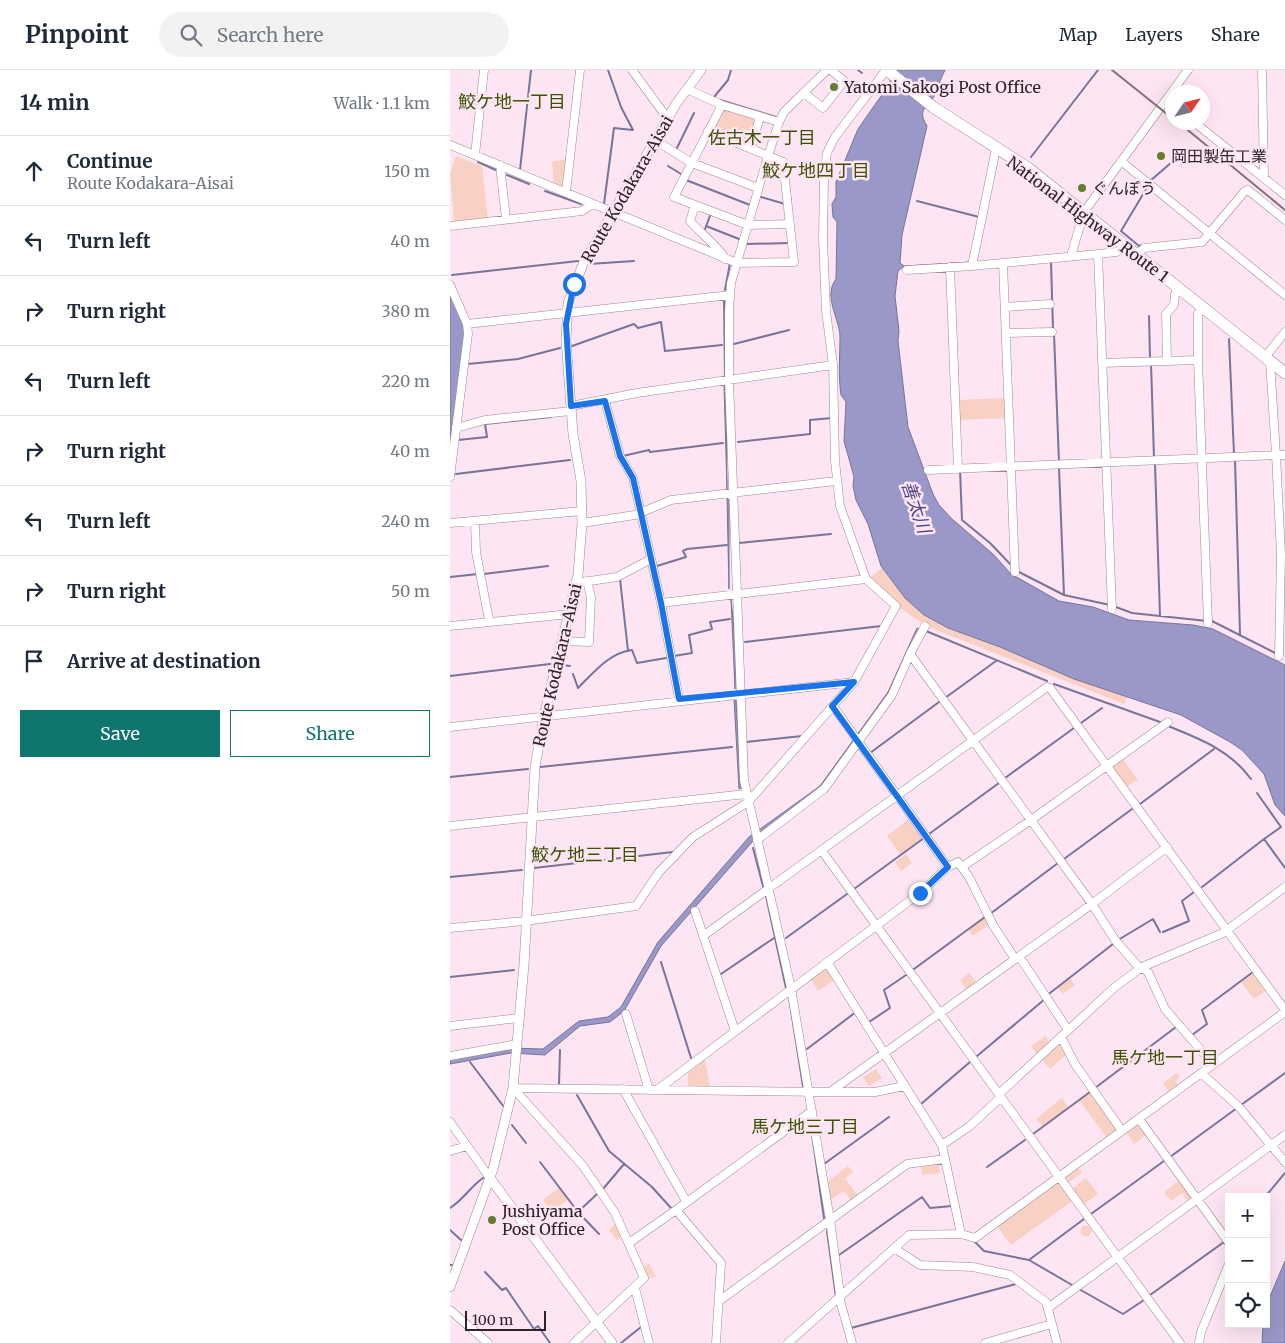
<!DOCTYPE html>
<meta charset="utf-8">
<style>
:root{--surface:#fff;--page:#f2f2f3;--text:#1f2937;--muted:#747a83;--line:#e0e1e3;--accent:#0f766e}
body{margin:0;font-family:Merriweather,"Noto Sans JP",serif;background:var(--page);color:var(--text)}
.controls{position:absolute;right:15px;bottom:15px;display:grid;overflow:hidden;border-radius:0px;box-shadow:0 5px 20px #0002}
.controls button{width:45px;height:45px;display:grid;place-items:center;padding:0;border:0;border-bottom:1px solid var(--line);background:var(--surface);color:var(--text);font:25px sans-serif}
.compass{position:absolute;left:715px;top:15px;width:45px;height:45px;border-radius:50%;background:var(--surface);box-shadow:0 5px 20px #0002;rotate:55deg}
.scale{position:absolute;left:15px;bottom:12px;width:81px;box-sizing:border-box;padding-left:5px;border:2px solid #2d2429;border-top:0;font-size:14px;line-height:18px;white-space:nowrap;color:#2d2429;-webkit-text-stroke:4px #fee5f3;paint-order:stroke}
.stop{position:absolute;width:15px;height:15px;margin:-11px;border:4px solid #1a73e8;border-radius:50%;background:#fff}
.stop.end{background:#1a73e8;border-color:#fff;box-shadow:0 1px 5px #0008}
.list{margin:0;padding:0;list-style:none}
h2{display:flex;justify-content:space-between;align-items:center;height:65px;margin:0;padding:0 20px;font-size:21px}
h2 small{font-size:16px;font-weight:400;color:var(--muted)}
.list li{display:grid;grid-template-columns:32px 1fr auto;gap:15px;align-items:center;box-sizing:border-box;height:70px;padding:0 20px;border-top:1px solid var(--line)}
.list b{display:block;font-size:19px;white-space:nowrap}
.list p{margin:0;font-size:16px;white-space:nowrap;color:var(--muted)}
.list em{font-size:16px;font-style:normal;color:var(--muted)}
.actions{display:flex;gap:10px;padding:15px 20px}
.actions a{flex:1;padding:11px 0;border:1px solid var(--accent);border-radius:0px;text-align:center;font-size:18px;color:var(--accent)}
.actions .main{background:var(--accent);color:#fff}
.icon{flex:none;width:28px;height:28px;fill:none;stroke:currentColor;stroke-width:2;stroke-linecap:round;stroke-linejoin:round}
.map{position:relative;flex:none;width:835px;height:1273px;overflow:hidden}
header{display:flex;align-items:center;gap:30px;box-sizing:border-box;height:70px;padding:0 25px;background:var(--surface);border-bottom:1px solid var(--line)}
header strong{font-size:24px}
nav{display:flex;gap:28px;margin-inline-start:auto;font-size:18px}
.search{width:350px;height:45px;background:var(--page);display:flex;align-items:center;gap:12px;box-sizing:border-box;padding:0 18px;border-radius:28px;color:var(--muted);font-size:19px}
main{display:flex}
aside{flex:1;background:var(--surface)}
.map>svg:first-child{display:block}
.green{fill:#f9d1c4}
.water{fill:#9a97c9;stroke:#797499}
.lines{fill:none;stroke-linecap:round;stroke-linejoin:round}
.stream{stroke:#797499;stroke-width:2}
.minor-casing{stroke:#9e8794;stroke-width:9}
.major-casing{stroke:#9e8794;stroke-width:10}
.highway-casing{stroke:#9e8794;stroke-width:12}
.minor{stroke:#fff;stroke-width:8}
.major{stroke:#fff;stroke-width:9}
.highway{stroke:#fff;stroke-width:11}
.rail{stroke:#80717a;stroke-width:2}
.route{stroke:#1a73e8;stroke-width:6}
.poi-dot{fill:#647d30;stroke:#fee5f3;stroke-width:2}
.labels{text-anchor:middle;stroke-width:5;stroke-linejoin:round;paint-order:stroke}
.poi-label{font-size:16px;fill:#2d2429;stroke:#fee5f3;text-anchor:start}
.street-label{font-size:16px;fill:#2d2429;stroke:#fee5f3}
.neighbourhood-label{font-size:18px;fill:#3d5204;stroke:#fee5f3}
.water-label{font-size:18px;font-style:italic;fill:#4e4686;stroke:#fee5f3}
</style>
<header>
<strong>Pinpoint</strong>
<div class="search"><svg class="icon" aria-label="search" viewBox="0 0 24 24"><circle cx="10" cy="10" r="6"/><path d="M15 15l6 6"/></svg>Search here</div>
<nav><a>Map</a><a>Layers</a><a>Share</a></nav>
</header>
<main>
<aside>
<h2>14 min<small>Walk · 1.1 km</small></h2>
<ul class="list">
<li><svg class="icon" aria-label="ahead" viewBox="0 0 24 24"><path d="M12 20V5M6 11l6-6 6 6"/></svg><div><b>Continue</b><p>Route Kodakara-Aisai</p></div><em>150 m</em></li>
<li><svg class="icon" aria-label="left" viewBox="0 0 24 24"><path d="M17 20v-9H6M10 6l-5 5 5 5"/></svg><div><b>Turn left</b></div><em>40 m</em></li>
<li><svg class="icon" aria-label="right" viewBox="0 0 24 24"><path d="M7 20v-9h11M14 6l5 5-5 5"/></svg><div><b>Turn right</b></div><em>380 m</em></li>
<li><svg class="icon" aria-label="left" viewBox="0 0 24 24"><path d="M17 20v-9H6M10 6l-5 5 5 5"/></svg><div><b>Turn left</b></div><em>220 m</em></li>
<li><svg class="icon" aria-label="right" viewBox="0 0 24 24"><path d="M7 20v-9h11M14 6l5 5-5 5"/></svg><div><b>Turn right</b></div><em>40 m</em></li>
<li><svg class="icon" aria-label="left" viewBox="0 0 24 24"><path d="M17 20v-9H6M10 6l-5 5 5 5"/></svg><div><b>Turn left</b></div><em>240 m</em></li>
<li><svg class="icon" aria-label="right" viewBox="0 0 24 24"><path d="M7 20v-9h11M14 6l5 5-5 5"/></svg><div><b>Turn right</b></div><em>50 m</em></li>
<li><svg class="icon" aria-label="arrive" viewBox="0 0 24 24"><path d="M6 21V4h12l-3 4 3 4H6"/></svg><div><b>Arrive at destination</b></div></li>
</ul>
<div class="actions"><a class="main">Save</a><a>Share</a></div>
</aside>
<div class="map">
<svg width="835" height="1273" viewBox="0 0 835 1273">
<rect width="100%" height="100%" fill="#fee5f3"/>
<path class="green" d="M274 39 308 47 300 76 263 60Z
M6 86 32 96 38 149 4 152 0 103Z
M118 89 114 115 112 117 104 115 102 92Z
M557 328 558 348 509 350 508 330Z
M432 498 455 528 498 558 550 577 624 609 678 625 674 634 476 556 446 535 418 509Z
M672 688 688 710 676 717 662 698 664 694Z
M460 748 474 767 450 784 437 766Z
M456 784 462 793 451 801 445 792Z
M536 846 540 854 523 866 518 859Z
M375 897 386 909 368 921 360 908Z
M519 903 527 913 517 920 510 910Z
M804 903 816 921 804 929 791 912Z
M620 908 625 915 613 924 608 918Z
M596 966 600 975 588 986 581 976Z
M609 972 617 984 600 999 591 988Z
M255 990 260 1018H238V1002Z
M426 999 432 1008 419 1016 413 1007Z
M727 1003 730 1007 725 1011 729 1016 720 1023 713 1013Z
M641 1022 667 1058 666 1063 658 1069 629 1030Z
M612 1028 618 1037 592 1056 586 1049Z
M686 1054 696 1065 684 1074 676 1062Z
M489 1094 490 1103 472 1105 471 1097Z
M398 1096 403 1102 395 1108 409 1127 402 1132 394 1121 379 1131 377 1112Z
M628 1097 632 1103 618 1113 616 1106Z
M636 1108 648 1124 634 1134 622 1119Z
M730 1110 742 1127 738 1131 732 1123 721 1131 714 1122Z
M606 1114H609L622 1131 561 1175 547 1156Z
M109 1118 118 1130 101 1142 93 1130Z
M167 1152 173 1165 167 1170 159 1160Z
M630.5 1161a5.5 5.5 0 1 1 11 0a5.5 5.5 0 1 1-11 0Z
M199 1193 206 1207 196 1208 192 1200Z"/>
<path class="water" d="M444 0H495C491 8 489 14 486 22 481 37 465 37 477 56L452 165 450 193 454 196 521 192 453 197 448 201 445 226 449 261 448 271 458 357 483 424 489 435 502 449 543 484 561 504 609 531 643 537 679 550 743 555 763 559 835 595V746L825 735 814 704 792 680 780 672 731 645 624 609 550 577 498 558 474 545 455 528 431 496 418 454 406 430 403 416 404 407 394 371 396 332 391 325C388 305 390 286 390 266 389 248 373 226 386 209L387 152 383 147 382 134 386 127V112L408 59 438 16Z
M0 221 15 261 0 385Z
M274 315 276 317 277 420Z
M277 428 279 430V519Z
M281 529 286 578 285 619Z
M467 558 470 559 440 624 372 718 303 771 211 876 174 941 160 952 130 956 95 985 61 983 0 994V988L61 978 93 979 129 951 158 947 171 937 208 872 299 767 370 716 438 622Z
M284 628 286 629 291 718 289 719Z
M835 1191V1273H812L813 1254H816V1236Z"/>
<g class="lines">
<path class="stream" d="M408 0 412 3
M264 27 278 10 281 0
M270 30 326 47
M227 78 244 43
M581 87 648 0
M28 92 48 101
M218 96 231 104
M70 100 81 0
M57 105 79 114
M236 110 300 135
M700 111 722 92
M95 121 131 134
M311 127 335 134
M467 131 529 147
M154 134 164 58 183 60 171 37 158 0
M256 156 289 169
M254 162 261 143
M297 174 340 173
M692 175 689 176 671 161 698 116
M601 192 603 259
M139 194 184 191
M2 205 128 191
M275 220 280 193
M274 229 275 306
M699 246 700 288
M604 264 609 392
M779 269 784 384
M284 274 339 260
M122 276 184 254 188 258 211 252 215 281 272 275
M701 293 704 388
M18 294 68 289 110 278
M8 370 37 367 35 354 101 347
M288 372 360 364V350L382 348
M173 386 199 380 200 382 273 373
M785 390 790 564
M705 394 710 546
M609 398 614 525
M510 400 512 450 540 473 562 496
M6 404 120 390
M289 473 381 464
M207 496 236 487 233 481 237 479 277 475
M569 502 614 525 660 535
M34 504 98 496
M0 507 28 504
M170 509 178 581
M666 537 682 543 757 551
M760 550 827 584
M476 561 597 611
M295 572 431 556
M224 586 242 583 239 565 262 559 260 552 280 549
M112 595 120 596
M123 604 128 618C144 602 159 583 182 580L187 593 216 588
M0 606 100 594
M604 614 710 652
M495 628 546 591
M631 653 652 638
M718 656C750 669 780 680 801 709
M296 672 352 666
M420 683 489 632
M90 697 282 677
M0 707 78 699
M555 708 624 658
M807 723 831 757 814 769 835 798
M690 734 764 679
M479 764 549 713
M303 778 314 820
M614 789 682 739
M84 798 223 782
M0 807 72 800
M752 817 814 769
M404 819 474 768
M316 826 336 918
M540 844 608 793
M713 862 739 851 732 831 744 822
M336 868 397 824
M668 870 703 849 710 862
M211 892 241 988
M464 899 535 847
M271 904 324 868
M0 907 64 900
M600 923 663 874
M339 927 353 1016
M419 952 440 938 434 920 456 905
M742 965 757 954 752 940 803 902
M357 979 406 942
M527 986 595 929
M20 992 54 1037
M109 1016 110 980
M645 1018 726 957
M127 1025 159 1081 202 1117 221 1138
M471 1034 520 992
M791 1035 835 1003
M62 1055 76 1073
M362 1064 374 1148
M583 1064 640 1022
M720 1087 787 1038
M90 1092 128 1142
M374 1094 439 1047
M537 1097 575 1070
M153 1119 174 1094
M148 1123 128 1142 149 1164
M815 1127 835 1103
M0 1138C14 1129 20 1117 33 1108
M641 1144 714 1091
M0 1160 11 1170
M377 1161 386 1227
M523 1170 534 1181 579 1190 622 1215
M389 1185 472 1127 480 1138 502 1136
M579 1190 634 1149
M0 1195H2
M35 1202 52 1220 56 1218 84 1259 88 1256 100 1273
M629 1219 673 1244 694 1230
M700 1225 774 1172 779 1179
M401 1258 566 1214
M171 1273 191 1257"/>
<g class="minor-casing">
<path id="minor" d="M182 0 218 49
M377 0 334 42 329 52 318 86 281 213 279 241V310L294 710 341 918 380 1150 390 1225
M812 0 814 108
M237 19 272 35 329 52
M354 23 373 38 394 11 381 0
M272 35 224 127 298 155 340 154
M744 52 835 125
M206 71 242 93 308 118
M0 75 287 193 344 192 333 92 258 61
M301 79 310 46
M25 85 34 0
M671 91 835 225
M50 95 56 149
M116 122 130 0
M245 135 240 151C248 161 271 179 275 189
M0 156 132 141 143 134
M648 184 662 539
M687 185 694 178 752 172 795 121 798 120 835 150
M621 186 634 142 738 0
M553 193 565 502
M522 196 546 79
M500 197 508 399
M457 200 522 196 648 184 666 182 677 177
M0 215 17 254 18 264 0 407
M555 237 600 234
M752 237 748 244V290L758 553
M17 254 280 225
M556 263 602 262
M815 287 835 262
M717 291 716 244 724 235 725 224 728 218
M652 293 748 290
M155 331 170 386 183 408 211 533 229 629
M121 336 187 323 383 295
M6 358 35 350 121 341
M478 400 826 385 820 291
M25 451 26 482 39 550
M0 453 132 441
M132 453 185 445 221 430 386 411
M126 513 167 507 201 489
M211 533 416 509
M0 556 120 544
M475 556 460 584 642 834 665 870 687 895 698 902 715 939 763 994
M113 571 139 572 141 527 137 511
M829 586 831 484 826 385H835
M383 636 498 797
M0 657 404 612
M0 756 296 724
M307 770 374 719 442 625 460 584
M372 781 730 1273
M512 797 581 750 718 652
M245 841 285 961
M0 858 75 851 186 836 209 802 243 767 298 732 383 636 404 612 446 536 416 509 390 436 385 391 383 295 376 241 373 169 374 108 377 83 385 67 436 0
M253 866 597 617 600 618 835 940
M569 886 618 960
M377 892 492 1075 511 1164 525 1168 835 942
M176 944 199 1020
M0 956 68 948
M611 967 625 994 672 1061
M0 986 67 974
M751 1003 789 1037 835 1092
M63 1018 380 1022 642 834 717 777
M63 1018 133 1096 165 1143 194 1208 124 1273
M173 1019 236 1131
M207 1020 470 823 498 797 508 792 519 807 543 855 565 889
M382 1022H425L455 1016
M549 1024 665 917 692 897 773 863 835 817
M689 1049 779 1173
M0 1052 40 1108
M492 1075 520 1056 551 1027
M0 1081 17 1076
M179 1173 226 1140
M444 1178 470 1195 523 1197 560 1205 596 1232 602 1254 535 1273
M185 1218 199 1273
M389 1227 402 1273
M269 1231 457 1094 495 1089
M598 1238 835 1065
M0 1240 38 1273
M602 1254 607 1273
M266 1273 271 1193 226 1140 362 1041
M338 1273 459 1165 511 1164
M749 1273 751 1262 779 1194"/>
</g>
<g class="major-casing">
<path id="major" d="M40 1108 162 1273
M0 1217 43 1099 63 1018 74 895 85 697 94 646 128 505 132 453 131 411 123 364 116 270 118 233 133 194 226 34 251 0"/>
</g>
<g class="highway-casing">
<path id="highway" d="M437 0 483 37 578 98 835 303"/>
</g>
<use href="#minor" class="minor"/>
<use href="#major" class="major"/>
<use href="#highway" class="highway"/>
<path class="rail" d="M662 0 722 48
M728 52 835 140"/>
</g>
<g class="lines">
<path class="route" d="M124 214 116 254 121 336 155 331 170 386 183 408 211 533 229 629 404 612 382 636 498 797 470 823"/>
</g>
<g class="poi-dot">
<circle cx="384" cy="17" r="5"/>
<circle cx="711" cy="86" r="5"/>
<circle cx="632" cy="118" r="5"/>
<circle cx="42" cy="1150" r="5"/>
</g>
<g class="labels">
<g class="poi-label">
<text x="394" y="23">Yatomi Sakogi Post Office</text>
<text x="721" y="92">岡田製缶工業</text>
<text x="642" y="124">ぐんぽう</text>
<text x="52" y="1147">Jushiyama<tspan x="52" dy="18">Post Office</tspan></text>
</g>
<g class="street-label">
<text transform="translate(177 119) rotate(-60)" y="6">Route Kodakara-Aisai</text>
<text transform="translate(638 149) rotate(37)" y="6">National Highway Route 1</text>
<text transform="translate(107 595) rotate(-77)" y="6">Route Kodakara-Aisai</text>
</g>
<g class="neighbourhood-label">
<text x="62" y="38">鮫ケ地一丁目</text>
<text x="312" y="74">佐古木一丁目</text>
<text x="366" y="107">鮫ケ地四丁目</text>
<text x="135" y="791">鮫ケ地三丁目</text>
<text x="715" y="994">馬ケ地一丁目</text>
<text x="355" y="1063">馬ケ地三丁目</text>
</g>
<g class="water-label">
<text transform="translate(466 437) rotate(71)" y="6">善太川</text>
</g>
</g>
</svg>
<div class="controls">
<button>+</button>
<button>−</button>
<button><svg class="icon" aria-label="locate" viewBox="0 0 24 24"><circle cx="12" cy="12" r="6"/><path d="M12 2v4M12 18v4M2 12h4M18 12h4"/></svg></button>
</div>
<svg class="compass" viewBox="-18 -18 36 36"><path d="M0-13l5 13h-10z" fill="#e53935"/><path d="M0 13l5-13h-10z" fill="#747a83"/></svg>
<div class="scale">100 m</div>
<div class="stop" style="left:124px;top:214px"></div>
<div class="stop end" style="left:470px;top:823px"></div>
</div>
</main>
